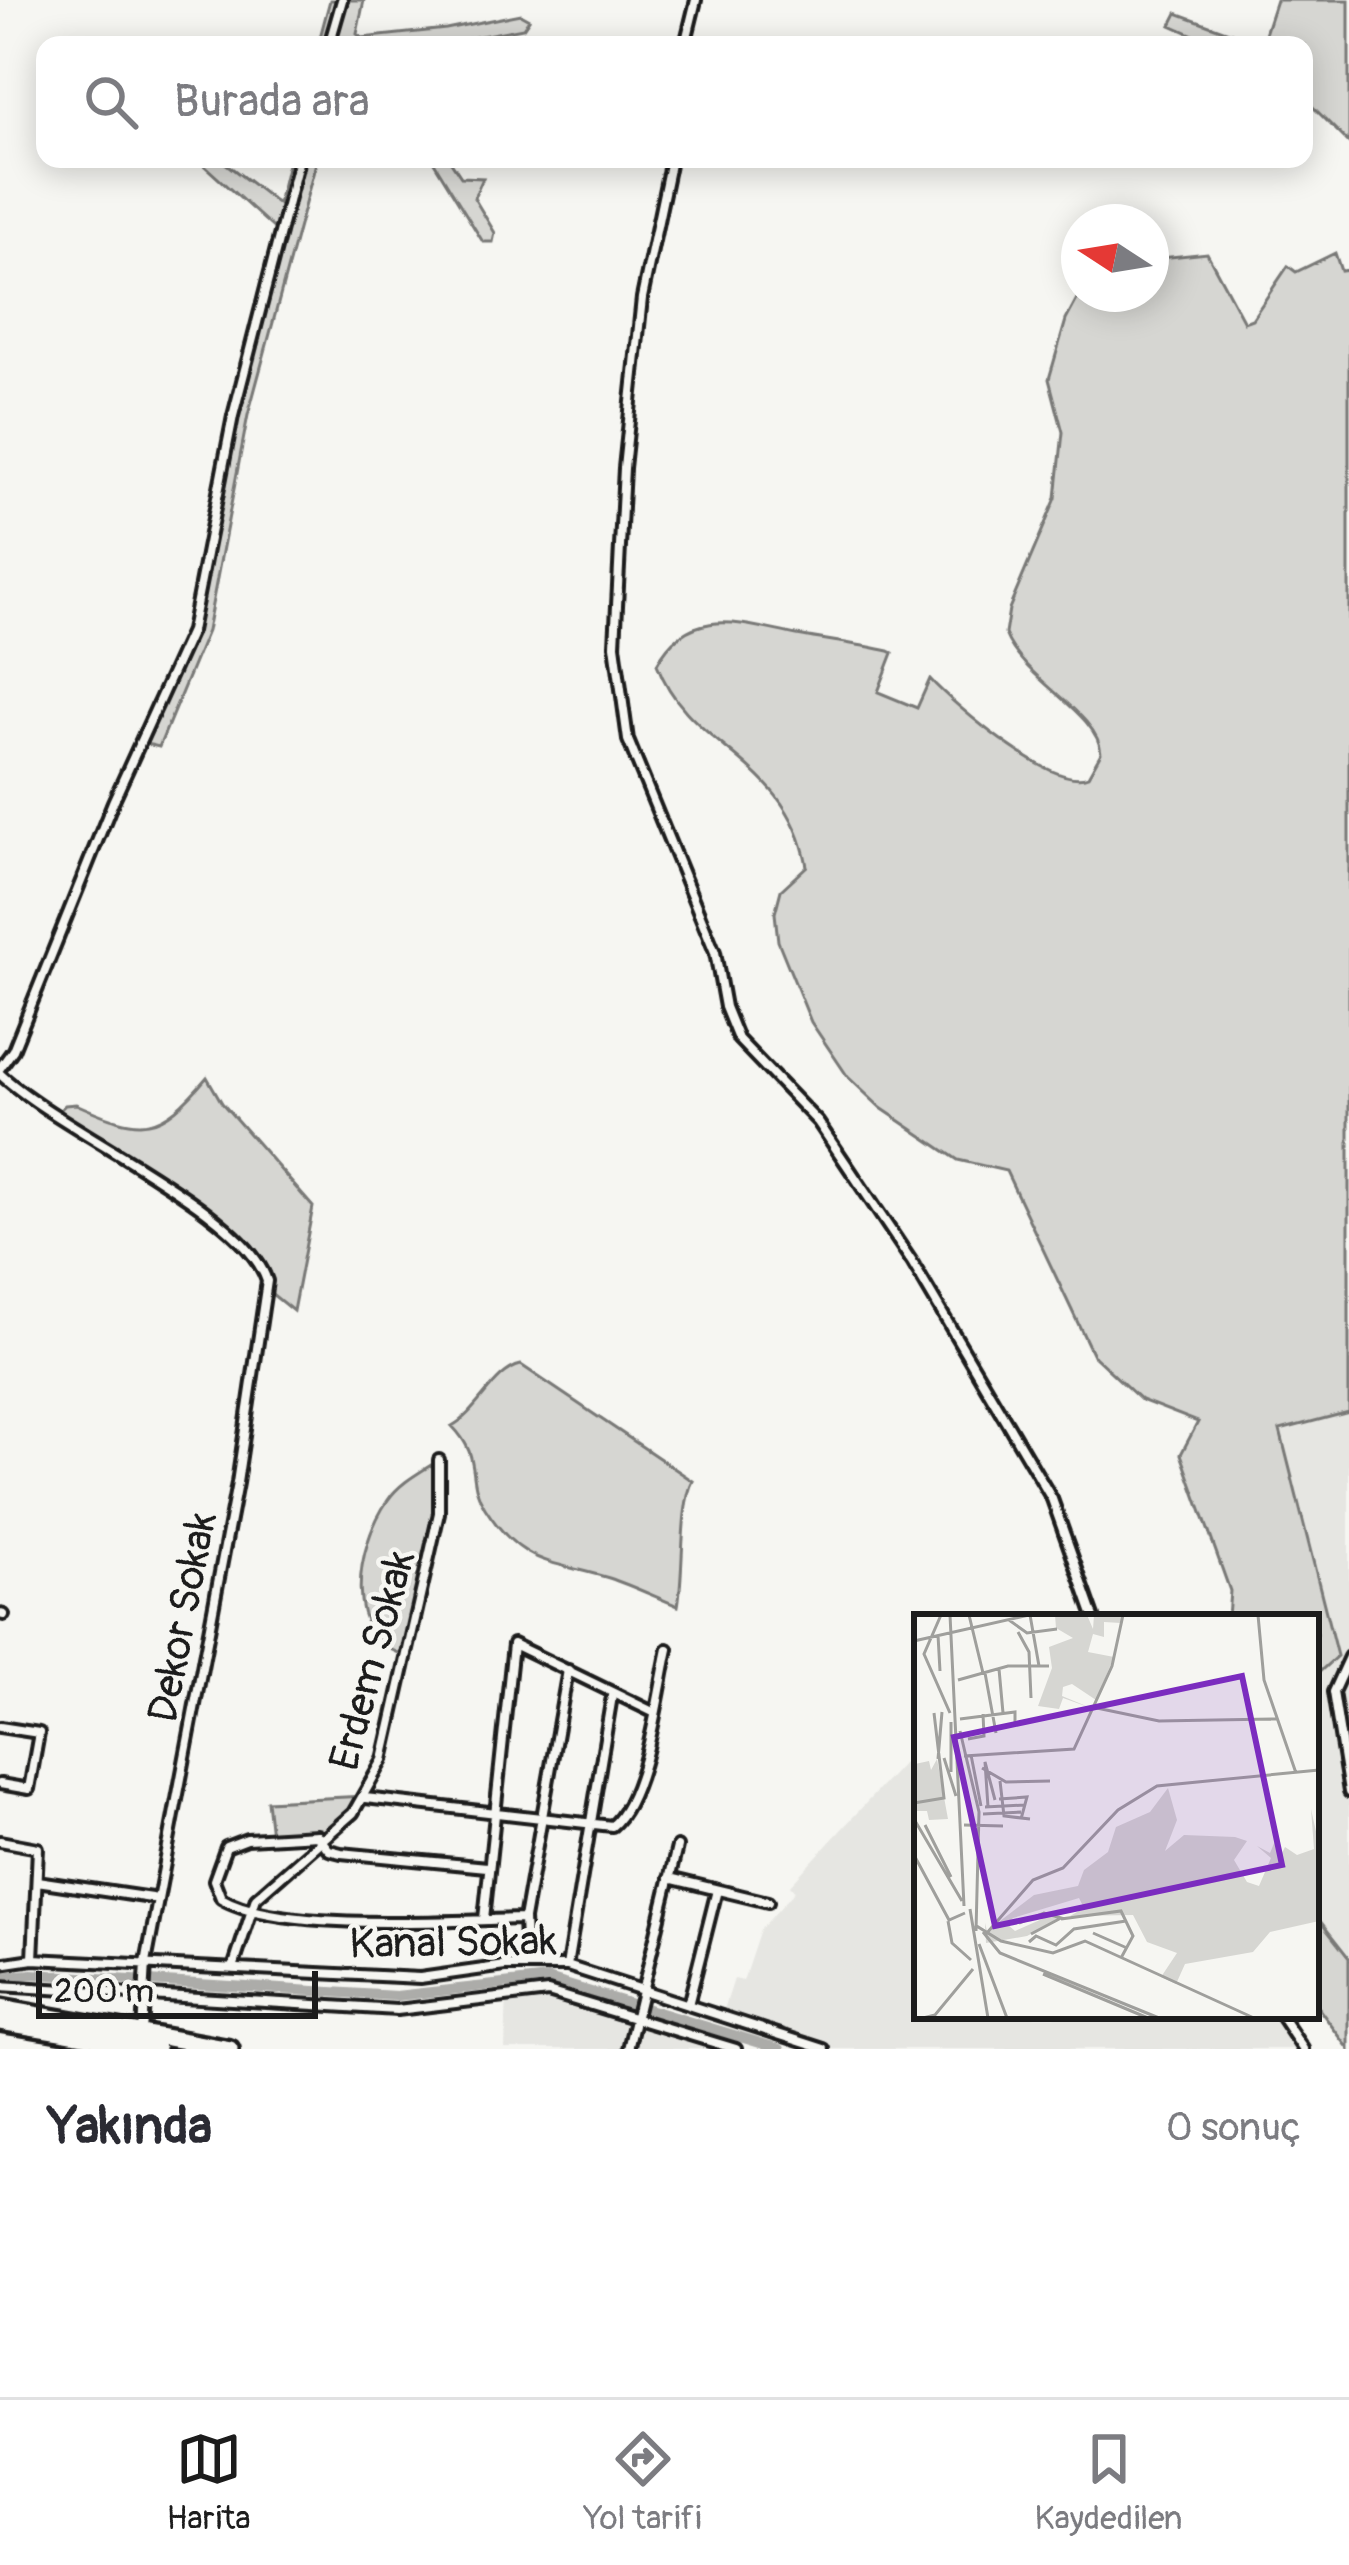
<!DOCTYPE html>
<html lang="tr">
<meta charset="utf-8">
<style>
:root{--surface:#fff;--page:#f7f7f7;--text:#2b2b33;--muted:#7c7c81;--line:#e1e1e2;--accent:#1c1c1c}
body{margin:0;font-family:Pangolin,sans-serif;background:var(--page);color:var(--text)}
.compass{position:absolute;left:1061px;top:204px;width:108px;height:108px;border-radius:50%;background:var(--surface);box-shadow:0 6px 30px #0003;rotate:282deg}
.scale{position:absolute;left:36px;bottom:30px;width:282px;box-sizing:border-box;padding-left:12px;border:6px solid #1c1c1c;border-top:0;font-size:33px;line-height:42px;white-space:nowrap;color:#1c1c1c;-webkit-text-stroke:9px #f6f6f2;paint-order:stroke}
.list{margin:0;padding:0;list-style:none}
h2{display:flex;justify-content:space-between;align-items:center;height:156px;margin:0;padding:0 48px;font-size:51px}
h2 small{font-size:39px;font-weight:400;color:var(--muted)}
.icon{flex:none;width:66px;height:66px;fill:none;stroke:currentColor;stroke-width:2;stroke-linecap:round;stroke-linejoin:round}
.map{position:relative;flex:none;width:1349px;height:2049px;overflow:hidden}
.search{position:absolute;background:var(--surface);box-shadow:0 6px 30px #0003;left:36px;right:36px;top:36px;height:132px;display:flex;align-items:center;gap:30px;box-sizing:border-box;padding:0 42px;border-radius:24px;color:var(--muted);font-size:45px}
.sheet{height:348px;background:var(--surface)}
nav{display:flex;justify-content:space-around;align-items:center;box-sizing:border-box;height:168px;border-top:3px solid var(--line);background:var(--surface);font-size:33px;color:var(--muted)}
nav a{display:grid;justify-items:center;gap:6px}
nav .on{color:var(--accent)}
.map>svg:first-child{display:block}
.built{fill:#e6e6e2}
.green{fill:#d6d6d2;stroke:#797977;stroke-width:3}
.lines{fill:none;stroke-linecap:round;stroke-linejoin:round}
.canal{stroke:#acaca9;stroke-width:10}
.street-casing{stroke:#1c1c1c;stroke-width:16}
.highway-casing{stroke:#1c1c1c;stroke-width:24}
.street{stroke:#f6f6f2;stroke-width:8}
.highway{stroke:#f6f6f2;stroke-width:15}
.labels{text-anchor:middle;stroke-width:9;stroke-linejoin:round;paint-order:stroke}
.street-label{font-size:42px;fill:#1c1c1c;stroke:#f6f6f2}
.inset-road{fill:none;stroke:#9f9f9c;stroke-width:3}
.view{fill:#7b2cbf;fill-opacity:0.15;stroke:#7b2cbf;stroke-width:6}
.inset-edge{fill:none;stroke:#1c1c1c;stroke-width:6}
</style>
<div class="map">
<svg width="1349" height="2049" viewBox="0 0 1349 2049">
<rect width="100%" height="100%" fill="#f6f6f2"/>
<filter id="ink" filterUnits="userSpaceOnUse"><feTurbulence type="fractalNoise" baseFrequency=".00833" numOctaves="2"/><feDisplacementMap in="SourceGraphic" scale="24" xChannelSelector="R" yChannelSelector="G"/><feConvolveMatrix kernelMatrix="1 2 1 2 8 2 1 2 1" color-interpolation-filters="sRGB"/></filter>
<g filter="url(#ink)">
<path class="built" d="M1349 1412V2049L1316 2005V1617L1215 1446Z
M917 1748V2016H1281L1303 2049H824L722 2016 734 1979 743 1981 760 1930 795 1891 790 1885Z
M548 1992 736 2049H505L507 1994Z"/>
<path class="green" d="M330 0H364L357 34 362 38 446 29 520 14 529 19 523 28 434 45H318Z
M1276 0H1349V143L1304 98V45H1216L1171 25 1177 13 1256 42 1264 37Z
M197 159H220L278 204 289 159H317L248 415 207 631 159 747 142 743 191 631 210 519 281 235Z
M432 159H449L461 177 483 178 474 198 495 233 493 242H483Z
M1207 253 1244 322 1252 319 1288 266 1296 272 1335 253 1341 271 1349 270V1412L1280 1430 1337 1656 1316 1675V1617H1228L1230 1591 1181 1454 1198 1422 1141 1400 1093 1355 1006 1171 958 1160 881 1108 848 1077 811 1022 778 941 775 913 781 890 807 866C788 758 688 750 657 664 689 603 745 625 797 635 828 641 859 644 889 651L893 653 878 692 917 708 930 679C955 706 1054 791 1088 776L1101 753C1099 713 1023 680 1005 634L1009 609 1056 498 1063 432 1049 379 1066 320 1080 294H1151V259Z
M207 1077 222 1103 313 1207 293 1311 267 1290V1281C213 1206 131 1164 53 1117L65 1105 76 1104C143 1134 159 1134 207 1077Z
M521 1365 693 1481C680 1504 684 1574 678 1606 655 1597 633 1586 609 1578 549 1560 522 1566 485 1508 465 1477 484 1459 452 1426 478 1412 494 1371 521 1365Z
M439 1460 442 1480 409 1656C339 1641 356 1546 388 1500 400 1482 421 1472 439 1460Z
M366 1796 323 1843 317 1835 271 1836 267 1801Z
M1316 1916 1349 1958V2049L1316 2005Z"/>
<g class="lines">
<path class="canal" d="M0 1977 32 1974 396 1996 548 1979 780 2049"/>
<g class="street-casing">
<path id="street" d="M329 45 342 0
M685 45 696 0
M671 159 642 298 624 468 615 645 628 740 715 952 725 1007 738 1039 818 1122 912 1262 1052 1499 1094 1617
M0 1068 13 1050 113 802 191 631 233 416 299 159
M0 1074C62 1132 244 1209 267 1281L237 1483 146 1963 142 2033
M0 1614 4 1615
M1349 1657 1333 1692 1349 1792
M0 1727 39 1733 29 1789 0 1784
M365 1798 612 1826C646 1798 658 1693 668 1649
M0 1841 38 1848 33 1959
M487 1867 341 1853 329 1850 317 1835 247 1839 226 1847 214 1880 221 1898C280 1933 452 1920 524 1919
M669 1878 768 1902
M37 1881 158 1899
M484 1919 513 1644 653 1712
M0 1964 33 1959 420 1978 505 1966H567L824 2049
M526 1964 524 1919 568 1670
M567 1966 612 1696
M233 1968 256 1898 353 1813 383 1760 439 1513V1460
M0 1986 397 2010 548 1992 736 2049
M688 2005 717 1890
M1281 2016 1303 2049
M628 2049 677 1847"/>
</g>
<g class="highway-casing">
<path id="highway" d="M0 2008 230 2049
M0 2022 157 2048"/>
</g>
<use href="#street" class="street"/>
<use href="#highway" class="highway"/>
</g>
</g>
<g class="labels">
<g class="street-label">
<text transform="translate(181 1617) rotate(-79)" y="15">Dekor Sokak</text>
<text transform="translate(371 1660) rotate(-75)" y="15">Erdem Sokak</text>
<text transform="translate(453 1941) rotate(-1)" y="15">Kanal Sokak</text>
</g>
</g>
<g transform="translate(914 1614)">
<rect width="405" height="405" fill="#f6f6f2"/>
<path d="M141 1H173L179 15 180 1H209L207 9 190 8V23L179 20 174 38 200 43 182 86 158 70 149 73 148 82 177 94 149 84 145 95 124 92 138 54 135 33 159 24 142 14ZM23 145 34 205 15 206 13 197H0L1 150 15 147 17 156ZM254 174 263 206 251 237 270 221 321 223 333 227 320 246 333 268 345 272 357 244 343 232 356 239 361 227 367 241 371 233 383 241 400 235 397 195 405 231V307L356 318 339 338 271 350 262 370 247 363 263 339 233 328 219 301 156 302 170 294 165 284 99 304 93 310 101 317 135 302 146 305 113 322 72 329 71 309 73 317 120 281 164 272 170 256 194 238 202 213 236 198Z" fill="#d6d6d2"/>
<path class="inset-road" d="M27 1 10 40 36 99M36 1 50 292M55 1 69 59M116 1 125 52M344 1 350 66 382 159M95 6 113 19 143 15M104 18 115 38 117 84M24 21 26 57M0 27 115 1M85 55 89 99M71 59 82 119M44 66 94 52H135M178 93 245 107 363 105M46 105 101 98V110M46 117 65 198 62 317M54 125 70 122 69 100M57 141 67 192M50 142 160 135 198 52 209 1M30 144 42 182M24 145 28 98M68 154 92 168 136 167M37 158V108M86 167 90 202 116 205M85 185 113 183 107 205M0 189 30 184 20 99M71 193 111 191M74 193 71 148 81 186M69 200 107 198M0 205 48 287M11 211 37 263M50 211 89 212M0 241 35 306 51 299M56 295 74 404M147 305 207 297 219 322 207 344M34 307 38 329 57 346M105 309 130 299 147 304 117 320M61 311 87 327 139 339 171 327 340 404M69 318 86 339 245 404M179 319 213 334M72 320 119 266 149 254 204 196 243 172 405 156M115 328 122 322 142 331 160 315 212 307M65 330 93 404M129 360 234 404M9 404 21 401 59 355"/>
<path class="view" d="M328 62 368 251 81 312 40 123Z"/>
<rect width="405" height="405" class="inset-edge"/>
</g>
</svg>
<svg class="compass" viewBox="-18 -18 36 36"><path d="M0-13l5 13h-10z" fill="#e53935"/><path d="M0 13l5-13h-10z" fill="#7c7c81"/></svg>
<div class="scale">200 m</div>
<div class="search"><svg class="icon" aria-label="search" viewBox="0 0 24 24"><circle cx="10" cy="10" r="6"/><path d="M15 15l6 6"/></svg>Burada ara</div>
</div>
<section class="sheet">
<h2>Yakında<small>0 sonuç</small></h2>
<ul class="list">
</ul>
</section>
<nav>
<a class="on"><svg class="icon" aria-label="map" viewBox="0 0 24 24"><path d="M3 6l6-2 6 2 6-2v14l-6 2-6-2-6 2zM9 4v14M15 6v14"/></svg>Harita</a>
<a><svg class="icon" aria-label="directions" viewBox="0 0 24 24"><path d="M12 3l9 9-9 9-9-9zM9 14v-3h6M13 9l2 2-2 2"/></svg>Yol tarifi</a>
<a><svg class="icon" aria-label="saved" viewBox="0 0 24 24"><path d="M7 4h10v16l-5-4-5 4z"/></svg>Kaydedilen</a>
</nav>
